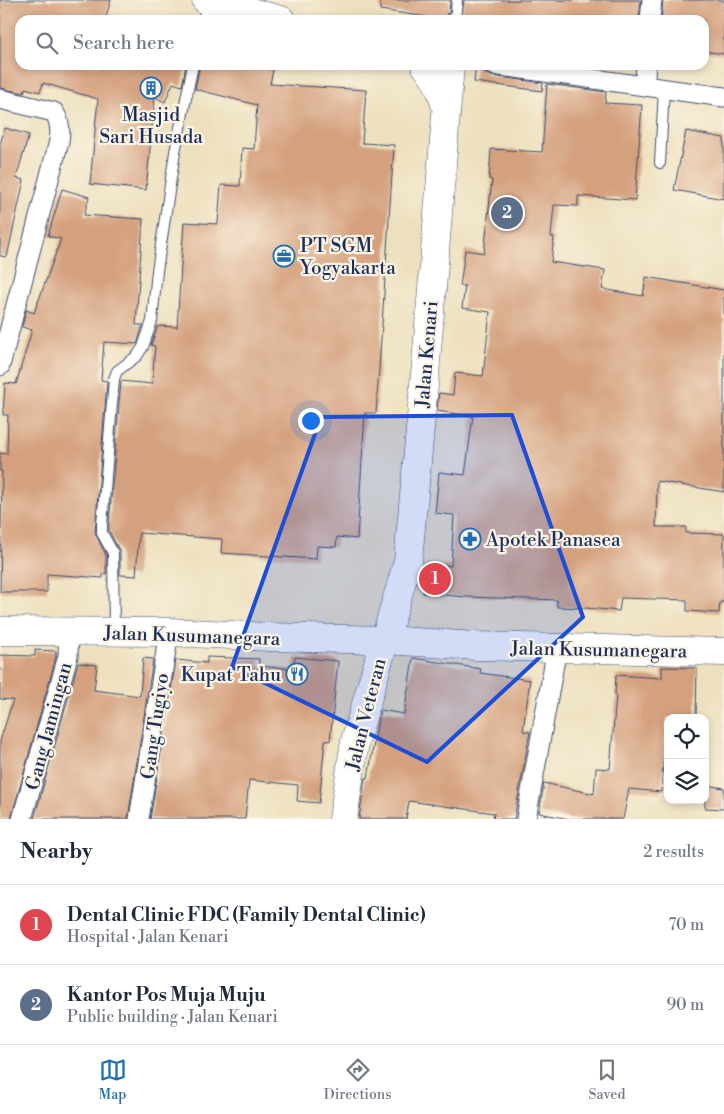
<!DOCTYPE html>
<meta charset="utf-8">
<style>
:root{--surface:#fff;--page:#f2f2f3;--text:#1f2937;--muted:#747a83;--line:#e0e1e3;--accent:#1f6fb2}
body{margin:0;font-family:"Libre Bodoni",serif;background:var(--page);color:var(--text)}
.controls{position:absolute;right:15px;bottom:15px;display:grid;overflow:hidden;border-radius:10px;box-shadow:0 2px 8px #0003}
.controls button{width:45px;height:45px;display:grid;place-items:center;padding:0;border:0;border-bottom:1px solid var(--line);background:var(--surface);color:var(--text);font:25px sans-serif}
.you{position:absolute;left:310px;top:420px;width:18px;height:18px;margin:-12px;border:4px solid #fff;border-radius:50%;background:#1a73e8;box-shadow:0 0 0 8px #1a73e833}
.badge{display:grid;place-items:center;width:32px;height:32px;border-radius:50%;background:var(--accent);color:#fff;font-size:16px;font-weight:700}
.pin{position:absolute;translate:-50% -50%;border:2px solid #fff;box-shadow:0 1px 5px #0006}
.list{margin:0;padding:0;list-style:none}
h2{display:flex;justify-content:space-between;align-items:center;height:65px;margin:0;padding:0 20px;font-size:21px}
h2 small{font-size:16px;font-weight:400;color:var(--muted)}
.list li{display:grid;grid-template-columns:32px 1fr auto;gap:15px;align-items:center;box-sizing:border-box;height:80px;padding:0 20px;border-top:1px solid var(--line)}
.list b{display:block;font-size:19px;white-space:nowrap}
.list p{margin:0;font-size:16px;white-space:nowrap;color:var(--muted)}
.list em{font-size:16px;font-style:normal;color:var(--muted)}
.icon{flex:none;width:28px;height:28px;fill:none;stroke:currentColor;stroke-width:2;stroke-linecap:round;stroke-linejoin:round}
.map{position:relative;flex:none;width:724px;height:819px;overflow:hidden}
.search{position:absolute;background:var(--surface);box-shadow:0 2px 8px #0003;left:15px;right:15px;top:15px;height:55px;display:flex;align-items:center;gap:12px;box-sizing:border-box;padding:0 18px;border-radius:15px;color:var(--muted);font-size:19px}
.sheet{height:225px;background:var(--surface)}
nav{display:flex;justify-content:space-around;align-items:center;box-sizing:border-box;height:70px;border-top:1px solid var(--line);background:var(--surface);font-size:14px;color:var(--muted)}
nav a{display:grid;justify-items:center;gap:2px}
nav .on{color:var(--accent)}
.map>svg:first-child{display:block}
.building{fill:#d4a07e}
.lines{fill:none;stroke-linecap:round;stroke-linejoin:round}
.lane-casing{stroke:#3a4a6c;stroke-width:12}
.street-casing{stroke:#3a4a6c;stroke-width:21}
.secondary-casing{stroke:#3a4a6c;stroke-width:29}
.primary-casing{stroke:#3a4a6c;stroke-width:29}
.lane{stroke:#fff;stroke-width:10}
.street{stroke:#fff;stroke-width:19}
.secondary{stroke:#fff;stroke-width:28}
.primary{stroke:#fff;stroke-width:28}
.marked{fill:#1d4ed8;fill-opacity:0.2;stroke:#1d4ed8;stroke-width:4;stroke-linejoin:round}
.labels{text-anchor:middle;stroke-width:4.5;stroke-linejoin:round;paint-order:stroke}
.poi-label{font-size:19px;fill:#1b2f5e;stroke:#fcf5e5;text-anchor:start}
.street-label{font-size:19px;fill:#1b2f5e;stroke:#fcf5e5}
</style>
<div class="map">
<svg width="724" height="819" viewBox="0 0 724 819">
<rect width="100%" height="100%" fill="#fcf5e5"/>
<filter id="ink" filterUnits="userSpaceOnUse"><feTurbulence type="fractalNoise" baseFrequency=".02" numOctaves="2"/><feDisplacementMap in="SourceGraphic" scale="10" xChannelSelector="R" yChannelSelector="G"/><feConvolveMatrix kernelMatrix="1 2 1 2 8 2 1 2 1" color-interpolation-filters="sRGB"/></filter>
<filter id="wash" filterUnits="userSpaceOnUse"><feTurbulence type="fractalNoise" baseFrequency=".0096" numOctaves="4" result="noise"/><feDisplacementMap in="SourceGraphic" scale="20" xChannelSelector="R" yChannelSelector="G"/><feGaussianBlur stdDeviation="1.12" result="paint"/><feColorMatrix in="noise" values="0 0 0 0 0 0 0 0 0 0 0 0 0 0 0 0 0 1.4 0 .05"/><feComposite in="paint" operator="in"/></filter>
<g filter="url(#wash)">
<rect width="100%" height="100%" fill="#ede0be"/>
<g id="blocks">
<path class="building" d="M0 0H111L105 20H20V65H186L182 86 173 83 165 102 155 97 146 190 90 184 98 99 43 83 40 92 25 88 24 93 0 88Z
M380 0H450L449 14 447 13 446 20H426L427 17 380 10Z
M464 0H641L639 20H486L462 16Z
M663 0H724V54L704 51V20H661Z
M200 65H253L273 70 270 84 366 90 362 143 394 145 376 413H365L357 539 337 537 336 547 317 546 316 559 221 553 222 539 139 533 136 576 120 575V552L109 531V525L121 381 152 384 155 346 151 345 158 326 177 327 184 222 218 224 221 185 240 186 242 148 254 149 257 105 195 89Z
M476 65 482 66 483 70 486 74 491 76 543 83 542 91 474 82Z
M547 84 606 92 605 103 642 105 635 200 578 196V206L554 205 551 237H554L551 262 605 270 602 289 643 296 646 277 724 290V492L657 481 656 527H686V533L724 534V602H720L719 613 687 611V600L621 598 619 611 586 608 557 607V600L466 597 423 593 426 564 451 566 454 515 435 513 439 472 465 475 473 416 437 411 439 393 453 395 455 373 483 376 490 312 462 308 465 286H460L465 250 484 253 492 180 489 179 491 149 542 152Z
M5 128 29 135 16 178 24 180 7 257 0 256V144Z
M686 131 724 138V199L674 190Z
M62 189 89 197 84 215 143 219 136 325H143L137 344 104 342 101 380 107 381 95 533 106 555V574L103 573V578L47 574V592H0L2 471H0V453L7 454 8 415H3L5 383 16 384 32 330 22 327 26 310 34 313 61 239 48 236Z
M35 650 56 651V657L11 819H0V741L13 700 0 699V655L35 656Z
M207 657 259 659V666L293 669 295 657 338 661 330 741 325 740 319 803 297 801 298 785 249 780 245 819H150L176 660 207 663Z
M143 658 153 659 128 819H34L78 663 97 665 94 690 140 696Z
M413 658 481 669 480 673 530 680 523 731 530 732 514 819H493L494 813 409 801 406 819H359L365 778H368L378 719 380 710 404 714Z
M662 667 697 668 696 718H667L661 792 629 789 623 819H569L539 813 544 783 594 794 596 768 610 769 616 695H615L616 675 662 678Z
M705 785 724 788V809L705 808Z"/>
</g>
</g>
<g filter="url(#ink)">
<use href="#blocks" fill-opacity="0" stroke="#3a4a6c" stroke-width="1"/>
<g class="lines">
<g class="lane-casing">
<path id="lane" d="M203 20 207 1
M455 20 457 0
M660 163 664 89
M114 631 113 553 102 533V525L114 379 117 371 137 356 143 347 152 321 157 271 175 152 193 65"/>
</g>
<g class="street-casing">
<path id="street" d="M650 20 652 0
M493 65 724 97
M644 87 646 65
M0 99 54 112C60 121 61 130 59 141L0 366
M22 819 68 656 69 631
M139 819 169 632
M526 819 557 648"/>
</g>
<g class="secondary-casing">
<path id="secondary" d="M206 0 281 20
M425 65C436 76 441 89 445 104
M343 819 355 741 408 561 426 363 450 65"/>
</g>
<g class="primary-casing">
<path id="primary" d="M0 631 169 632 270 637 385 640 476 646 724 652"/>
</g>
<use href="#lane" class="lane"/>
<use href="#street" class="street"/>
<use href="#secondary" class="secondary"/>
<use href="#primary" class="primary"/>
</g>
</g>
<path class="marked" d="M512 415 583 617 427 762 232 667 321 417Z"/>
<defs>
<g id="building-ring" transform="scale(1.125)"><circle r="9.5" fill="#fcf5e5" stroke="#1f6fb2" stroke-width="1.5"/><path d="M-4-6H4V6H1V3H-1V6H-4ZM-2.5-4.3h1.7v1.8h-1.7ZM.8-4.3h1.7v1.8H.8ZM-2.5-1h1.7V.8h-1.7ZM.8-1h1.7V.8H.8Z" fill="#1f6fb2"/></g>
<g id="office-ring" transform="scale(1.125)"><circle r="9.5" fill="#fcf5e5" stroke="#1f6fb2" stroke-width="1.5"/><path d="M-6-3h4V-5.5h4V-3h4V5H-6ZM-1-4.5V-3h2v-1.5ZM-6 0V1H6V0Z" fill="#1f6fb2"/></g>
<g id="pharmacy-ring" transform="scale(1.125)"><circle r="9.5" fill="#fcf5e5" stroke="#1f6fb2" stroke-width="1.5"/><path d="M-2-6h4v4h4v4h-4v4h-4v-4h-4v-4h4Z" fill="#1f6fb2"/></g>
<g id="restaurant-ring" transform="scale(1.125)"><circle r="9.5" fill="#fcf5e5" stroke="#1f6fb2" stroke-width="1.5"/><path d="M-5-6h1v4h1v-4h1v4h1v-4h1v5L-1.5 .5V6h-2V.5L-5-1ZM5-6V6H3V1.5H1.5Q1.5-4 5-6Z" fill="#1f6fb2"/></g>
</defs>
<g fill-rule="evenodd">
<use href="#building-ring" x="151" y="88"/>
<use href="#office-ring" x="284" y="256"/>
<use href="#pharmacy-ring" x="470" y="539"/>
<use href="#restaurant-ring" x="297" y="674"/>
</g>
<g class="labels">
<g class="poi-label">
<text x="151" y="121" text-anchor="middle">Masjid<tspan x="151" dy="22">Sari Husada</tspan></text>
<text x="300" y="252">PT SGM<tspan x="300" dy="22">Yogyakarta</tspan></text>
<text x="486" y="546">Apotek Panasea</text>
<text x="281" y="681" text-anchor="end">Kupat Tahu</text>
</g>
<g class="street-label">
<text transform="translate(426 354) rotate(-85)" y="7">Jalan Kenari</text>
<text transform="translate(192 635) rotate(2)" y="7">Jalan Kusumanegara</text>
<text transform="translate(599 649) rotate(1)" y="7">Jalan Kusumanegara</text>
<text transform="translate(365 714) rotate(-76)" y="7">Jalan Veteran</text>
<text transform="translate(48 726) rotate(-75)" y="7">Gang Jamingan</text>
<text transform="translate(154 726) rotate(-82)" y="7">Gang Tugiyo</text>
</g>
</g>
</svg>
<div class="controls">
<button><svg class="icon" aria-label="locate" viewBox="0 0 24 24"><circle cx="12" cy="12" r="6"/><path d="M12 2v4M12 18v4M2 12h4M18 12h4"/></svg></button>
<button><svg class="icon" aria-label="layers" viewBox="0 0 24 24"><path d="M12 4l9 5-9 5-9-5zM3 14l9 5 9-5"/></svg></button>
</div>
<div class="you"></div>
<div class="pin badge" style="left:435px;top:579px;background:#e0444e">1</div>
<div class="pin badge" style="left:507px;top:213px;background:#5c6f8a">2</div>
<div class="search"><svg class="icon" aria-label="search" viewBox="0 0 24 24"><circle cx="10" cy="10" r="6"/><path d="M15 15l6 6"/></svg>Search here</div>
</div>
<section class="sheet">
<h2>Nearby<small>2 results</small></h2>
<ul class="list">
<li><span class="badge" style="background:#e0444e">1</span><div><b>Dental Clinic FDC (Family Dental Clinic)</b><p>Hospital · Jalan Kenari</p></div><em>70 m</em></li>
<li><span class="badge" style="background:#5c6f8a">2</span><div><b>Kantor Pos Muja Muju</b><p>Public building · Jalan Kenari</p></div><em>90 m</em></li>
</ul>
</section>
<nav>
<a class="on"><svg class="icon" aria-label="map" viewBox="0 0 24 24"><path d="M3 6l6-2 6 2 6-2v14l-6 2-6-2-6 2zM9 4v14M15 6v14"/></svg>Map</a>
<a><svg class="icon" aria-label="directions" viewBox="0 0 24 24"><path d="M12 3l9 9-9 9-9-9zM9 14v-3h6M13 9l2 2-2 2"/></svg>Directions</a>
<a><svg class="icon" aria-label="saved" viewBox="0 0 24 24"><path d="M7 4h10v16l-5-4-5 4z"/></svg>Saved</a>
</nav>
